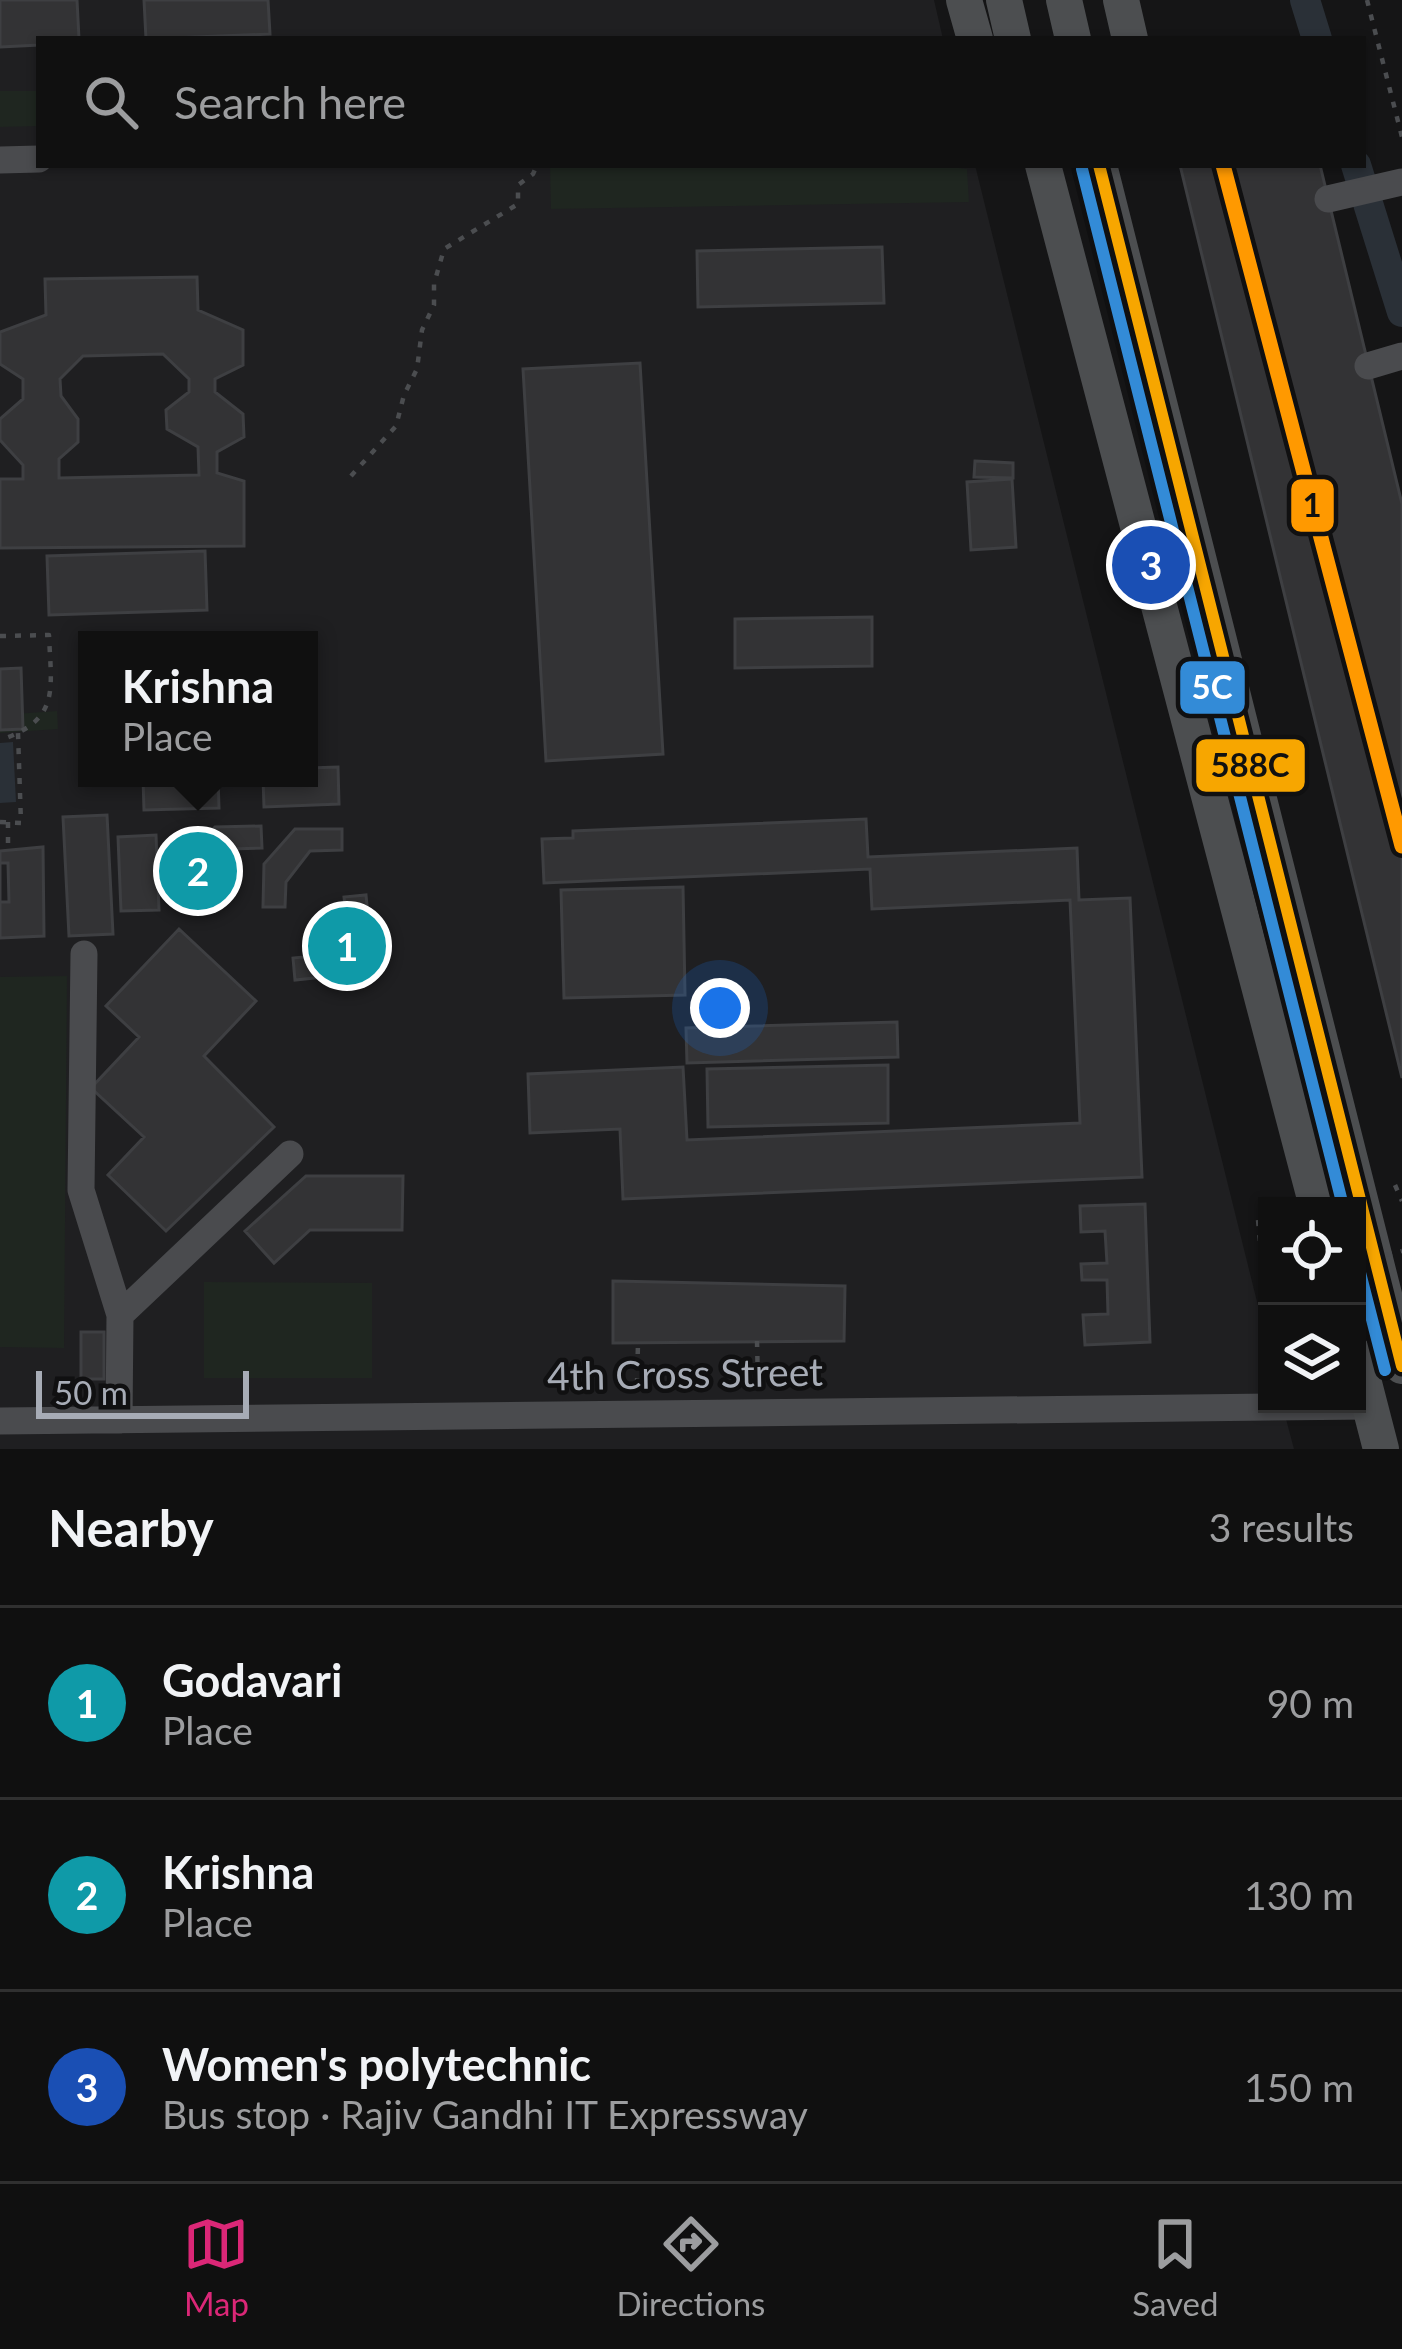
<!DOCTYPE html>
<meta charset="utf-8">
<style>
:root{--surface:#101010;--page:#191919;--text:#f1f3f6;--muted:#9c9d9f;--line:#303030;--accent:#db2777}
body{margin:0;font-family:Lato,sans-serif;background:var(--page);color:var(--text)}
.controls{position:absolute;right:36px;bottom:36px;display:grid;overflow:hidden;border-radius:0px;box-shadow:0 3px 9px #0004}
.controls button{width:108px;height:108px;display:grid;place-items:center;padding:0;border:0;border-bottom:3px solid var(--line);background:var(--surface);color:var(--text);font:60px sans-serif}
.scale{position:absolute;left:36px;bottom:30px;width:213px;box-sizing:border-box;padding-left:12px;border:6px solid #a7acb6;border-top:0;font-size:33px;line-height:42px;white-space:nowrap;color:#a7acb6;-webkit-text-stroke:9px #101011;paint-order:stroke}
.you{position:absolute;left:720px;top:1008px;width:42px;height:42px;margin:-30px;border:9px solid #fff;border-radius:50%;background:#1a73e8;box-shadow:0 0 0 18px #1a73e833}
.badge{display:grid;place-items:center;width:78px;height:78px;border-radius:50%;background:var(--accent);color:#fff;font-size:39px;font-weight:700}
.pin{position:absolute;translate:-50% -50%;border:6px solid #fff;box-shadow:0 3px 12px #0006}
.popup{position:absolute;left:78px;top:631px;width:240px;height:156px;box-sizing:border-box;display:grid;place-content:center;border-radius:0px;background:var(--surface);filter:drop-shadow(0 3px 9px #0005);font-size:39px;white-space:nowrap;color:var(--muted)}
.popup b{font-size:45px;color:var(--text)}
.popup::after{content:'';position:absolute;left:50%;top:100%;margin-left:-24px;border:24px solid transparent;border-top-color:var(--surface)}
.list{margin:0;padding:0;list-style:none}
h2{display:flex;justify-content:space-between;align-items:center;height:156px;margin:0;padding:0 48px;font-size:51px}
h2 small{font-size:39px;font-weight:400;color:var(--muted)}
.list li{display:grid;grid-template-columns:78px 1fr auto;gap:36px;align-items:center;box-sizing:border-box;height:192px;padding:0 48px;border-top:3px solid var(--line)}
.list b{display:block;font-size:45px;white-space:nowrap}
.list p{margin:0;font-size:39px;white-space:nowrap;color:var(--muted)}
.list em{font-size:39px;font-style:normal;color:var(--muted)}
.icon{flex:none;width:66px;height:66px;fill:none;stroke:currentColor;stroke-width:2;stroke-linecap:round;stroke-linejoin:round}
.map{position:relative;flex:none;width:1402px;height:1449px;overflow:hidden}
.search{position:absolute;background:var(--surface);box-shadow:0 3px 9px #0004;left:36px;right:36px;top:36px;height:132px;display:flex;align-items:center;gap:30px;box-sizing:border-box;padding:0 42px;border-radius:0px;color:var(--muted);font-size:45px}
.sheet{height:732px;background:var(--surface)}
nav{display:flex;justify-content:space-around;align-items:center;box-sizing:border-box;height:168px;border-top:3px solid var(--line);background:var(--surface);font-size:33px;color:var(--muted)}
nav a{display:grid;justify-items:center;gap:6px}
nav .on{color:var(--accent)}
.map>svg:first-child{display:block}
.built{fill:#1f1f21;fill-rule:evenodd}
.green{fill:#1f2620}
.water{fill:#2a3037}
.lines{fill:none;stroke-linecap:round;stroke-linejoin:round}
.canal{stroke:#2a3037;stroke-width:30}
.building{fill:#333335;stroke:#3e3f42;stroke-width:3;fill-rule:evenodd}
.path{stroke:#4b4d50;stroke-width:4.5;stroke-dasharray:6 9;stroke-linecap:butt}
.minor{stroke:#4a4b4e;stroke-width:27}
.major{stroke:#4c4e50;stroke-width:36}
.path-bridge{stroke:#4b4d50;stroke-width:4.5;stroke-dasharray:6 9;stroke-linecap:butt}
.bus-1-casing{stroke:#101011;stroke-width:21}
.bus-2-casing{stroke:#101011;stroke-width:21}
.bus-1{stroke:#f7a600;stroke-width:12}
.bus-2{stroke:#338bd7;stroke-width:12}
.rail-1-casing{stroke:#101011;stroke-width:24}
.rail-1{stroke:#f90;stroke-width:15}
.labels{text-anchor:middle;stroke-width:9;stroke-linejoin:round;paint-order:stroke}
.street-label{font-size:39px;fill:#a7acb6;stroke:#101011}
.line-badge{stroke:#101011;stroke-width:4.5}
.badge-label{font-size:33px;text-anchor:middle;font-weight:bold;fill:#fff}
.pale-badge-label{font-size:33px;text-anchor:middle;font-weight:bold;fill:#111}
</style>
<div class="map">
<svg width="1402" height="1449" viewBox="0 0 1402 1449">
<rect width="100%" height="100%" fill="#151516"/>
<path class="built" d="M0 0H934L943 39H39V165H975L1267 1342V1404H1282L1294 1449H0ZM87 640H309V778H87Z"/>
<path class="green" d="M0 91H39V126L0 127Z
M550 165H938L967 169 969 202 551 209Z
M57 711 58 729 0 733V715Z
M67 976 64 1348 0 1347V977Z
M204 1282 372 1283V1378H204Z"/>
<path class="water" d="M13 742 16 802 0 803V743Z"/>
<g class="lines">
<path class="canal" d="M1305 0 1317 39
M1356 165 1402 312"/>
</g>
<path class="building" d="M0 0H77L79 39H39V45L0 47Z
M144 0H268L270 34 146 39Z
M1180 165H1320L1402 504V1078Z
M882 247 884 303 698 307 697 251Z
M197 277 198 310 243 330V365L215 379V392L243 414 244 437 217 452V473L244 481V546L0 548V479H23V465L0 440V419L23 399V379L0 364V332L46 315 45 279ZM163 354 189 379V392L166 410 167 429 198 447 199 475 59 478V459L78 442V419L61 396 60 379 83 356Z
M640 363 663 754 546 761 523 369Z
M975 461 1013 463V478L974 477Z
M1012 479 1016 547 971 550 967 482Z
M205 551 207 610 49 615 47 556Z
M872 617V666L735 668V619Z
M21 668 23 729 0 730V669Z
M338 767 339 804 264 807 263 778H309V768Z
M143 778H218L219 808 144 810Z
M107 815 113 934 69 936 63 817Z
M866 819 868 857 1077 848 1079 900 1130 898 1142 1177 623 1199 620 1129 530 1133 528 1074 683 1067 687 1140 1080 1123 1070 900 872 909 870 869 544 883 542 839 573 838V831Z
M261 826 262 848 230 849 205 880V905H183V862L215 827Z
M295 829H342V850L310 851 286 882 285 907H263L264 864Z
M156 835 159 910 121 911 118 837Z
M43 847 44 936 0 938V851Z
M0 863H8L9 902H0Z
M683 887 685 995 564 998 561 890Z
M366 895 370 937 342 975 295 980 293 958 324 955 347 921 344 897Z
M179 929 256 1001 204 1056 274 1127 166 1231 108 1175 144 1137 91 1088 139 1037 106 1006Z
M897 1022 898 1057 687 1063 686 1028Z
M888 1065V1123L708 1127 707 1069Z
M306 1176H403L402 1230H310L274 1263 245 1231Z
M1145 1204 1150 1342 1085 1345 1083 1315 1108 1314 1107 1280H1082L1081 1264 1107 1263 1105 1231 1081 1232 1080 1206Z
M613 1281 845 1286 844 1341 613 1343Z
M81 1332H104V1379H81Z"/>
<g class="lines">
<path class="path" d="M1367 0 1402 137
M351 476 396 426 404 395 417 369 422 330 434 305V284L444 249 518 204V185L533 174 537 165
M0 636 49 635C51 689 61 720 0 740
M0 822 21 823 18 733
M8 822V843
M1395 1185 1402 1201
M1258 1220 1264 1285
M1267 1284 1264 1285 1267 1297
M757 1341 758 1384
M637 1384 638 1343"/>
<path class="minor" d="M0 160 39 159
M1328 199 1402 182
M1368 366 1402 356
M84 954 81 1190 120 1315 119 1420
M120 1315 290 1154
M0 1421 1370 1406"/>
<path class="major" d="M964 0 975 39
M1004 0 1013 39
M1064 0 1073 39
M1121 0 1130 39
M1043 165 1317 1206
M1099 165 1402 1366
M1357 1356 1381 1449"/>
<path class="path-bridge" d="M1357 1262 1402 1251"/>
<g class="bus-1-casing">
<path id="bus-1" d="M1099 165 1402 1366"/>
</g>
<g class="bus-2-casing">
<path id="bus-2" d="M1082 169 1343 1206
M1357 1261 1385 1370"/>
</g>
<use href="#bus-1" class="bus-1"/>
<use href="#bus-2" class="bus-2"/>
<g class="rail-1-casing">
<path id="rail-1" d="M1223 165 1402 846"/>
</g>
<use href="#rail-1" class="rail-1"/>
</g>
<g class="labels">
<g class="street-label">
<text transform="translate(685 1374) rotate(-1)" y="14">4th Cross Street</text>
</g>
</g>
<g class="line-badge">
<rect x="1289" y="477" width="47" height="57" rx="12" fill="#f90"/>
<rect x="1178" y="659" width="69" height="57" rx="12" fill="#338bd7"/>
<rect x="1194" y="737" width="113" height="57" rx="12" fill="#f7a600"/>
</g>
<g class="badge-label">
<text x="1212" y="699">5C</text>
</g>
<g class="pale-badge-label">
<text x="1312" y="517">1</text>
<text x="1250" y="777">588C</text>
</g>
</svg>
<div class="controls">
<button><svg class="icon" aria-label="locate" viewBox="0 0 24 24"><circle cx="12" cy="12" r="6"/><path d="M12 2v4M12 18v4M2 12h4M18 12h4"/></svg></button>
<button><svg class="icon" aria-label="layers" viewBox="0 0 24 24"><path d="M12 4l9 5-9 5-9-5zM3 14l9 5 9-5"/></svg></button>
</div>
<div class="scale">50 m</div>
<div class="you"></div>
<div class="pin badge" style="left:347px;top:946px;background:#0f9aa8">1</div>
<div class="pin badge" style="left:198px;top:871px;background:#0f9aa8">2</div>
<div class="popup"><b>Krishna</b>Place</div>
<div class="pin badge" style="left:1151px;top:565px;background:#1a4fb4">3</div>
<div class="search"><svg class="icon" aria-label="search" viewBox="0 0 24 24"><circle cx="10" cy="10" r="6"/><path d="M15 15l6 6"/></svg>Search here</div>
</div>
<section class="sheet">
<h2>Nearby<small>3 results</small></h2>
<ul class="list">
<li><span class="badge" style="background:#0f9aa8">1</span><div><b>Godavari</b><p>Place</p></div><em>90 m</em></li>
<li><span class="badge" style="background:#0f9aa8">2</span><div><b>Krishna</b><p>Place</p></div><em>130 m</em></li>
<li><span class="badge" style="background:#1a4fb4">3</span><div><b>Women's polytechnic</b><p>Bus stop · Rajiv Gandhi IT Expressway</p></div><em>150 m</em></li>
</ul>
</section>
<nav>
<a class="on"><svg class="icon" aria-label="map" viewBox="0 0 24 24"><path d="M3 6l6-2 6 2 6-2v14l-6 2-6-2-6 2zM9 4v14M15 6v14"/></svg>Map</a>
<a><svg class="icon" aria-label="directions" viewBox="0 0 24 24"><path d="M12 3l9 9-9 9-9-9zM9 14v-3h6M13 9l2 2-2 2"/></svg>Directions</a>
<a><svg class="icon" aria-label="saved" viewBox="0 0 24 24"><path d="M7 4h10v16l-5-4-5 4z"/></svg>Saved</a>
</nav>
